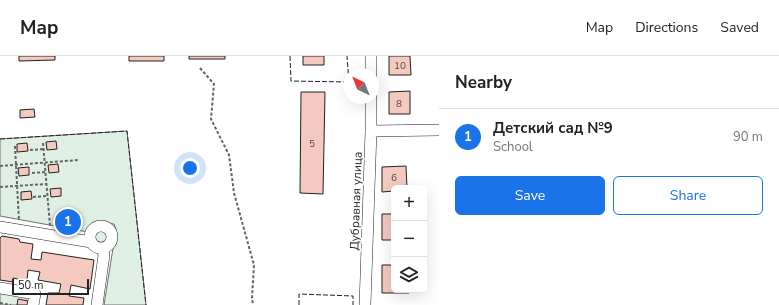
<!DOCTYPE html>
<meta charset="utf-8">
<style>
:root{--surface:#fff;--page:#f6f6f6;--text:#222;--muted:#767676;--line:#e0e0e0;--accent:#1a73e8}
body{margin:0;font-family:"Nunito Sans",sans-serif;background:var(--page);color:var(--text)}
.controls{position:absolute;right:12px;bottom:12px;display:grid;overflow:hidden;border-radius:6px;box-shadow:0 4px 16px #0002}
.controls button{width:36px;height:36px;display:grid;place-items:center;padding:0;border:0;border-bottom:1px solid var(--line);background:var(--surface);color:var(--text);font:20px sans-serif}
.compass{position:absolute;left:343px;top:12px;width:36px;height:36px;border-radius:50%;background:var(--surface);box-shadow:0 4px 16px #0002;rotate:317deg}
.scale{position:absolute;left:12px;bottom:10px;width:77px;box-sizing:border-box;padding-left:4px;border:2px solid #222;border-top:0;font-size:11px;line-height:14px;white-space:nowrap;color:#222;-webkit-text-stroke:3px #fff;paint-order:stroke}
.you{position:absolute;left:190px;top:112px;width:14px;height:14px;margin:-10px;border:3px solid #fff;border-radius:50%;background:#1a73e8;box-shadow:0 0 0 6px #1a73e833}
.badge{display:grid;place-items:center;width:26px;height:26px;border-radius:50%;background:var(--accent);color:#fff;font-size:13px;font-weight:700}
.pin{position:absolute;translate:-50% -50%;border:2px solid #fff;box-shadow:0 1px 4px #0006}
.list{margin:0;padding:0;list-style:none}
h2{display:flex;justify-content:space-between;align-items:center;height:52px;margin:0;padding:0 16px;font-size:17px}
h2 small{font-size:13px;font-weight:400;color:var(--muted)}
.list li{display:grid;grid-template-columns:26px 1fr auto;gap:12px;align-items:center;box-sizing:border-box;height:56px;padding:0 16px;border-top:1px solid var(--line)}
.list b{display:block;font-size:15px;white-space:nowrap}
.list p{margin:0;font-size:13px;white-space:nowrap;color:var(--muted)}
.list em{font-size:13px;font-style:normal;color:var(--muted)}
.actions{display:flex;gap:8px;padding:12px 16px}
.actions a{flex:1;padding:9px 0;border:1px solid var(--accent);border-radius:6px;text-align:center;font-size:14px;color:var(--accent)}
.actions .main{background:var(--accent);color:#fff}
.icon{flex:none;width:22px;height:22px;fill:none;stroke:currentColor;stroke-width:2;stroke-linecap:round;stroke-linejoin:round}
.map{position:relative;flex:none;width:439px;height:249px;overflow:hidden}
header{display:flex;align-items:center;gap:24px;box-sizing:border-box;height:56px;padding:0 20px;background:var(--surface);border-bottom:1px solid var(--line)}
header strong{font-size:19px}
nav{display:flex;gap:22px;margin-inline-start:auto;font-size:14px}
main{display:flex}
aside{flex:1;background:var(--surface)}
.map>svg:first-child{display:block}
.green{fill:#e0efe3;stroke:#6f6f6f}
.building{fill:#f3c9c0;stroke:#222}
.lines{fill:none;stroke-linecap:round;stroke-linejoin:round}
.minor-casing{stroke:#222;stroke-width:12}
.path{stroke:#646464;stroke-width:2;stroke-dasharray:3 2;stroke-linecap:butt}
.minor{stroke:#fff;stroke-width:11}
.fence{stroke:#222;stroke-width:1;stroke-dasharray:5 2;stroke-linecap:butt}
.labels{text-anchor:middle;stroke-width:3;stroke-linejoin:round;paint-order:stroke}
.number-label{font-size:10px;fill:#564c4a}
.street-label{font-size:12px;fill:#222;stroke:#fff}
</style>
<header>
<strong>Map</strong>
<nav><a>Map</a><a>Directions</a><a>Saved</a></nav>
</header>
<main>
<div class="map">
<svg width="439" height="249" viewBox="0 0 439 249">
<rect width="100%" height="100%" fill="#fff"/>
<path class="green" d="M127 75 146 249H104L116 173 114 168C100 166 98 165 88 176L0 160V83Z
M94 181a7 7 0 1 1 14 0a7 7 0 1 1-14 0Z
M0 234 31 240 30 249H0Z"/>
<path class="building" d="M19 0H55V4L19 5Z
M129 0H164V5H129Z
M189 0H225V3H189Z
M303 0H324V9H303Z
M389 0H410L411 19H389Z
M410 35V58H389V36Z
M301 36H325L323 138 300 137Z
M34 53 35 61 20 62V54Z
M56 85 57 93 47 94 46 86Z
M27 87 28 95 17 96V88Z
M58 108 59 116 49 117 48 109Z
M406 110 407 132H394V135L382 136V111Z
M29 111V119L19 120 18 112Z
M61 132V140L51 141 50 133Z
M31 135 32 143 21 144V136Z
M382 158H394V184H382Z
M2 180 19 183 20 186 33 188 31 203 41 204 42 196 94 204 90 233 71 229 69 240 84 242 83 249H46L48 237H59L61 228 38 224 40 216 28 214 27 225 13 222V226L0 224V182Z
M382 209H394V234H409V237H382Z
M18 243 28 245 27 249H17Z"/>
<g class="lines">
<g class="minor-casing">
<path id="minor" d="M371 0V18
M371 75 439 74
M90 181a11 11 0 1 1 22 0a11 11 0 1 1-22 0Z
M0 171 91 186
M0 232 35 238 33 249
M97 249 104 199 102 192
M365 249 371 75V42"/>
</g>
<path class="path" d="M200 12 214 28 211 63 229 99 234 137 254 209 252 242 253 249
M43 87 50 170
M15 90 19 165
M30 94 44 93
M0 110 78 104
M32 117 45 116
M0 131 46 128
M33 141 47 140
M0 247 11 249"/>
<use href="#minor" class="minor"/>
<path class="fence" d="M290 0 291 25 349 26 347 0
M0 83 127 75 146 249
M299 249V238L353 240V249"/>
</g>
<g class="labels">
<g class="number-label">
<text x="400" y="13">10</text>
<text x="399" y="51">8</text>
<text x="312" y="91">5</text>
<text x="394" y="125">6</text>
</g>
<g class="street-label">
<text transform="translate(356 145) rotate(-88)" y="4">Дубравная улица</text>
</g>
</g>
</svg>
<div class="controls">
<button>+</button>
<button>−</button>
<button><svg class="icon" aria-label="layers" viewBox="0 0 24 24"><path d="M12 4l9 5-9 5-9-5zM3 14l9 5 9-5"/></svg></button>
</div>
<svg class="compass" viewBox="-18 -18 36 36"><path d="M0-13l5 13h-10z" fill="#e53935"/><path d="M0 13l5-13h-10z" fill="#767676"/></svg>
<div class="scale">50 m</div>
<div class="you"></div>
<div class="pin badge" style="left:68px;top:166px">1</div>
</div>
<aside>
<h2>Nearby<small></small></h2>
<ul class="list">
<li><span class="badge">1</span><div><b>Детский сад №9</b><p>School</p></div><em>90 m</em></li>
</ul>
<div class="actions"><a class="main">Save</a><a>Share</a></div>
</aside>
</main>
